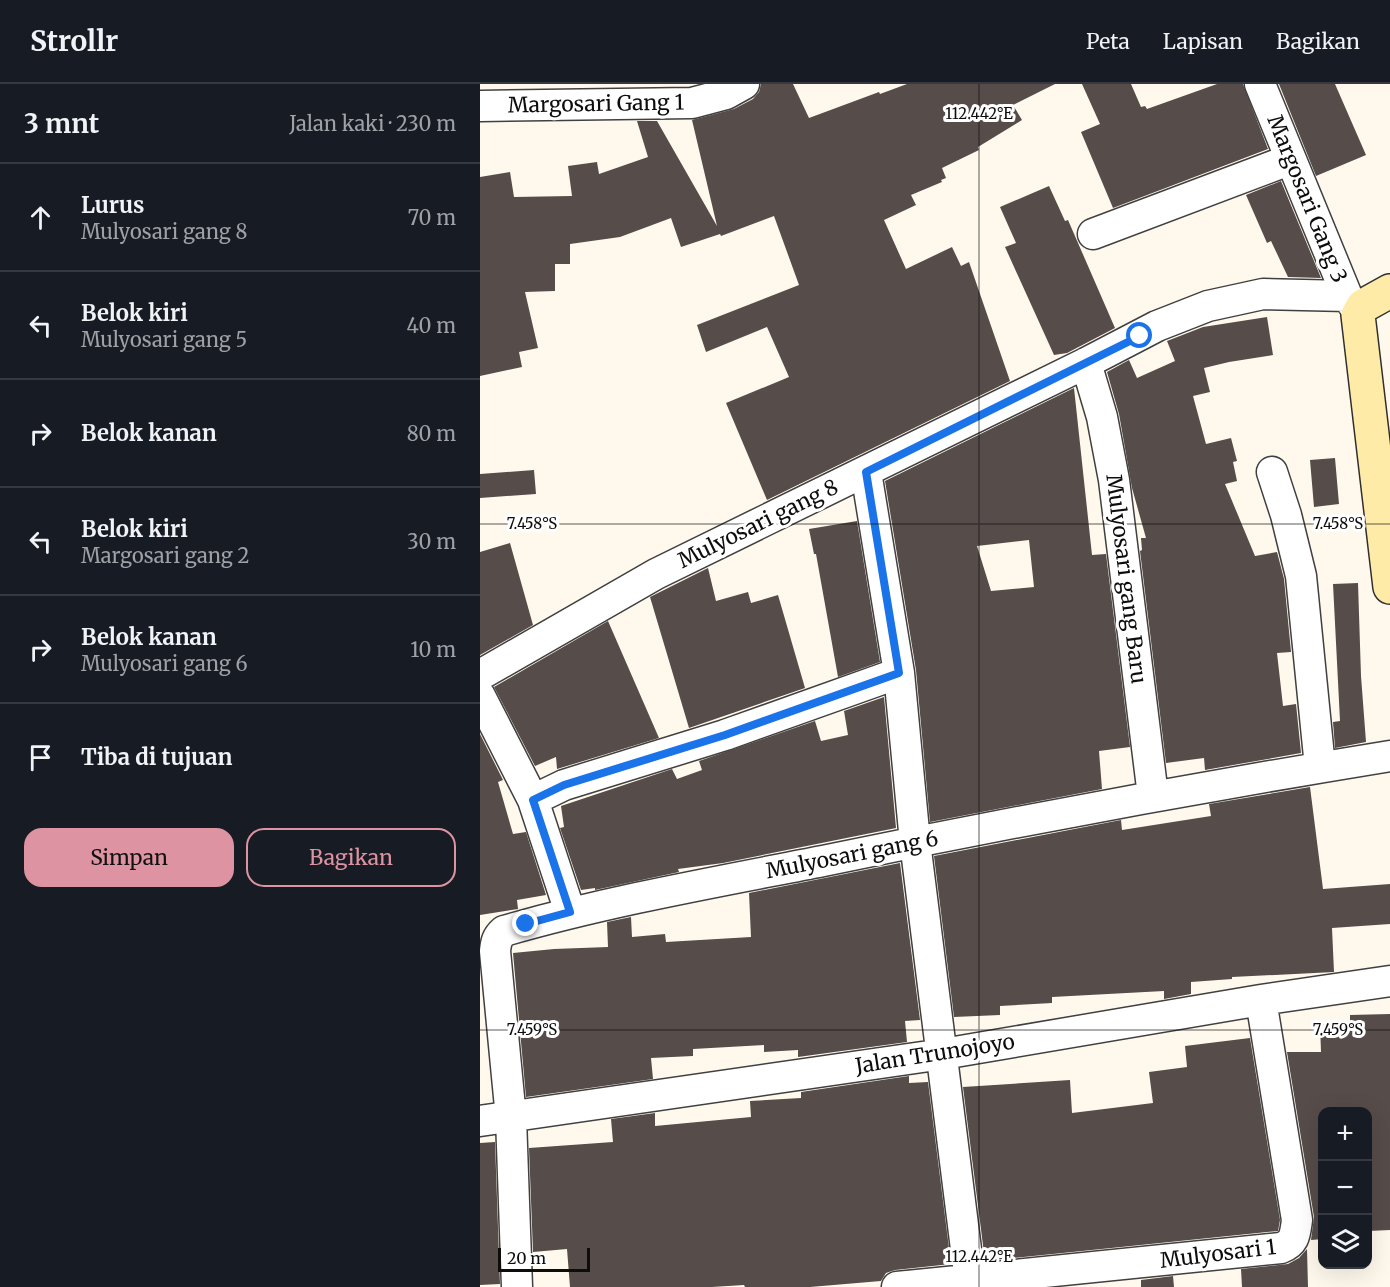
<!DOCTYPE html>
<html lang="id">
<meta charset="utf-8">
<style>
:root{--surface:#171b24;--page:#242831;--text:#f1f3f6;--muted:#9ea1a6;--line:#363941;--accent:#dd93a1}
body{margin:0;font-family:Merriweather,serif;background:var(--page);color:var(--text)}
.controls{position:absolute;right:18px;bottom:18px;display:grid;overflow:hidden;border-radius:12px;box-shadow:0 6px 24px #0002}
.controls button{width:54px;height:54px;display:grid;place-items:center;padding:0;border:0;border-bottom:2px solid var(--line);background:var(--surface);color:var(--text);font:30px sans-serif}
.scale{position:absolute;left:18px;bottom:15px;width:92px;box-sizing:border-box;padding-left:6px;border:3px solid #0d0d0d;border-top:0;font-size:16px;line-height:21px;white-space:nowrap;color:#0d0d0d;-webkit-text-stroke:4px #fff;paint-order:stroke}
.stop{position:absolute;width:18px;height:18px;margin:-14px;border:4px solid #1a73e8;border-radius:50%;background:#fff}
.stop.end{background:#1a73e8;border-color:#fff;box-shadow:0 2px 6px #0008}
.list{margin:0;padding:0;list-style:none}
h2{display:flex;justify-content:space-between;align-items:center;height:78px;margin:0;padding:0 24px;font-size:26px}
h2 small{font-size:20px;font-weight:400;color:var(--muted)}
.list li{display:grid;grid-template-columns:39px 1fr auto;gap:18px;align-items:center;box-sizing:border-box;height:108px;padding:0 24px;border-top:2px solid var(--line)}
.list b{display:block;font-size:22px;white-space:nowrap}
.list p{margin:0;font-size:20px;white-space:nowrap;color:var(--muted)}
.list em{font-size:20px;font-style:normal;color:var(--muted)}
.actions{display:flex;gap:12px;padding:18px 24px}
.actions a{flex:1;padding:14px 0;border:2px solid var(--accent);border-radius:18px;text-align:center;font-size:21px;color:var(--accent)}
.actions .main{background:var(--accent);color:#111}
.icon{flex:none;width:33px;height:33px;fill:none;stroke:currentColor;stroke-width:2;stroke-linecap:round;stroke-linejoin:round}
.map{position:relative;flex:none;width:910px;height:1203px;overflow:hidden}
header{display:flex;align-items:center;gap:36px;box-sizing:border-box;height:84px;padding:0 30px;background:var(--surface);border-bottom:2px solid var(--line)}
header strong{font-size:28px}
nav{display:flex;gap:33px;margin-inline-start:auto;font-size:21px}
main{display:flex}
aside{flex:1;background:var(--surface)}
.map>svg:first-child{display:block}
.building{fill:#564c49;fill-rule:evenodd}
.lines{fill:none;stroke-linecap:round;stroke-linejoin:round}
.street-casing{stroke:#404040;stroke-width:33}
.secondary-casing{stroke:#2f2f2f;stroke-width:36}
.street{stroke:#fff;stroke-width:30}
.secondary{stroke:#ffeba8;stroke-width:33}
.route{stroke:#1a73e8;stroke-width:8}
.ticks{fill:none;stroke:#0d0d0d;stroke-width:1.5;stroke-opacity:0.45}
.labels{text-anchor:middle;stroke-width:6;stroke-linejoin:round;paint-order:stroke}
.street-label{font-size:21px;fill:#0d0d0d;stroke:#fff}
.ticks-label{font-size:15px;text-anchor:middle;fill:#0d0d0d;stroke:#fff;stroke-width:6;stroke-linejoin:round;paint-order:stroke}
</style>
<header>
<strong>Strollr</strong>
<nav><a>Peta</a><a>Lapisan</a><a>Bagikan</a></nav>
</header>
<main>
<aside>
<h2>3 mnt<small>Jalan kaki · 230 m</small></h2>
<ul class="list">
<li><svg class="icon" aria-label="ahead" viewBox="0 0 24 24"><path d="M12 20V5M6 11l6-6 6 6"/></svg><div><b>Lurus</b><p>Mulyosari gang 8</p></div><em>70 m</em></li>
<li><svg class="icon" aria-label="left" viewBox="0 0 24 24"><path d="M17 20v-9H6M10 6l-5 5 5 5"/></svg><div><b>Belok kiri</b><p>Mulyosari gang 5</p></div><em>40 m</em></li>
<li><svg class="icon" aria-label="right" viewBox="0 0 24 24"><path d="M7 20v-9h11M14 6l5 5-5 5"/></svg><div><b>Belok kanan</b></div><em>80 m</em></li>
<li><svg class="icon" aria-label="left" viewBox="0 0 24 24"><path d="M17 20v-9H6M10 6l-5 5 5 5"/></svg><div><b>Belok kiri</b><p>Margosari gang 2</p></div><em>30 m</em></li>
<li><svg class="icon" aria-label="right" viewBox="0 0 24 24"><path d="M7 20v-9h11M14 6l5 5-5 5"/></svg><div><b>Belok kanan</b><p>Mulyosari gang 6</p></div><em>10 m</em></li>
<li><svg class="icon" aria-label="arrive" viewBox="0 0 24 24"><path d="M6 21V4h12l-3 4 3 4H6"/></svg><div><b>Tiba di tujuan</b></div></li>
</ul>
<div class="actions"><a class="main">Simpan</a><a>Bagikan</a></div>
</aside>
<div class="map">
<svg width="910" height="1203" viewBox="0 0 910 1203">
<rect width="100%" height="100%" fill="#fff9ed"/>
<path class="building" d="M281 0H313L329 34 399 8 400 10 427 0H575L533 21 542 36 498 63 499 66 462 84 466 94 461 96 462 98 431 111 436 121 404 136 426 185 472 163 481 182 489 178 530 297 287 416 246 319 309 293 287 243 226 268 217 241 319 201 294 132 241 152 240 150 201 163 191 134 140 153 90 160V180H75V207L45 208 58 264 39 268 42 283 0 292V93L30 88 34 113 92 112 88 82 117 78 119 90 168 73 157 37H177L237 142 212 36 254 25 273 15 279 8Z
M602 0H651L661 23 665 22 667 25 737 0H763L788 65 633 124 601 48 620 40Z
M799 0H855L886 71 836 92Z
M801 97 841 194 808 193 791 157 787 159 766 111Z
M569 102 585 137 588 136 635 244 587 269 574 271 525 163 536 159 520 123Z
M787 233 793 271 749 278 724 284 730 308 713 312 726 360 751 354 757 377 753 378 757 397 745 400 775 472 797 468 804 495 811 568 797 569 803 622 816 620 821 669 725 686 724 674 686 679 660 467 662 466 661 454H666L652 404 639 330 627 288 649 276 657 294 695 277 687 257 723 243Z
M594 304 612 471 626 470 650 663 619 667 622 705 450 738 436 586 405 397ZM549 456 554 503 511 507 497 462Z
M855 374 859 420 834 423 830 376Z
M54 386 56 410 0 414V390Z
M377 437 400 578 358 593 336 470H334L329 445Z
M30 459 53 541 0 571V468Z
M228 484 236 517 268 508 271 519 298 511 325 604 209 644 170 513Z
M878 499 881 592 886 658 855 664 853 638 860 637 853 500Z
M128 537 179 654 77 685 76 673 55 682 14 603Z
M404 613 416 744 243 779 198 785 199 788 115 806V804L101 806 80 744 84 743 81 722 192 685 197 695 222 686 219 677 335 637 341 657 368 651 364 627Z
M0 650 23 696 18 698 33 750 46 748 66 811 37 816 38 825 0 831Z
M830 703 843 805 910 800V840L852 844 854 888 752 893V895L711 898V910L684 915V907L572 913V919L520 922V931L474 933 454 772 641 736 642 746 731 732 729 720Z
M420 779 440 936 425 937 427 958 318 973V966L284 968V961L213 965V972L171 974 173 995 46 1013 33 869 74 865 128 863 127 838 151 833 152 853 185 850 186 858 271 853 269 809Z
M910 930V1146L888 1147V1028H843V1155L831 1156 834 1133 807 968H841L840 940 870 939V931Z
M770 954 800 1136 798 1147 505 1177 483 1003 590 996 592 1029 673 1019 669 988 707 983 705 962Z
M429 992V999L448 998 471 1180 415 1186 406 1189 401 1197 330 1203H265L264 1201 232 1203H90L87 1165 53 1168 49 1064 133 1058 131 1035 175 1029V1042L271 1033 270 1017 321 1014V1008Z
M15 1058 20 1200 0 1201V1059Z
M827 1165 828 1203H762L761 1185 808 1180 819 1174Z
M693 1192 694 1203H661V1196Z"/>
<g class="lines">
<g class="street-casing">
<path id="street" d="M780 0 867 212 877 226
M0 22 212 19 246 10 264 0
M613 150 809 76
M606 279 622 333 634 396 673 712
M386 388 419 589 435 758 490 1197
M792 388 806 431 821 492 840 683
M0 591 176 490 606 279 677 242 728 222 783 210 867 212
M0 612 53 716 90 828
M53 716 84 701 245 651 419 589
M0 1037 463 970 781 916 910 897
M37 1203 31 1034 15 867C16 858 17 853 24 847 128 817 236 798 343 777 531 738 720 703 910 672
M417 1203 801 1164C815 1159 815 1150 817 1136L781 916"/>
</g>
<g class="secondary-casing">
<path id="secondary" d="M910 207 883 222 878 231 910 503"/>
</g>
<use href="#street" class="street"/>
<use href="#secondary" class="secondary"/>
</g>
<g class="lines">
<path class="route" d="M46 840 90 828 53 716 84 701 245 651 419 589 386 388 660 252"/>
</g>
<path class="ticks" d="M499 0V1203M0 440H910M0 946H910"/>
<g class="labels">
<g class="street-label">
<text transform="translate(116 20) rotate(-1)" y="7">Margosari Gang 1</text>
<text transform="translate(827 115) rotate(68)" y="7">Margosari Gang 3</text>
<text transform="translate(278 440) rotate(-26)" y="7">Mulyosari gang 8</text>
<text transform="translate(646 495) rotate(83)" y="7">Mulyosari gang Baru</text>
<text transform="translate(372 771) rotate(-11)" y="7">Mulyosari gang 6</text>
<text transform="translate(455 970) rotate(-9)" y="7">Jalan Trunojoyo</text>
<text transform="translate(738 1170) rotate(-7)" y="7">Mulyosari 1</text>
</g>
</g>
<g class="ticks-label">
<text x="499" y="35">112.442°E</text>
<text x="52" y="445">7.458°S</text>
<text x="858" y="445">7.458°S</text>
<text x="52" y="951">7.459°S</text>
<text x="858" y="951">7.459°S</text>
<text x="499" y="1178">112.442°E</text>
</g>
</svg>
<div class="controls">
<button>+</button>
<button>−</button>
<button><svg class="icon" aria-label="layers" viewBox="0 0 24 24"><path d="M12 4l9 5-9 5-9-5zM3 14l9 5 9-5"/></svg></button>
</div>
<div class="scale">20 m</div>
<div class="stop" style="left:660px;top:252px"></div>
<div class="stop end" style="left:46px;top:840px"></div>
</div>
</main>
